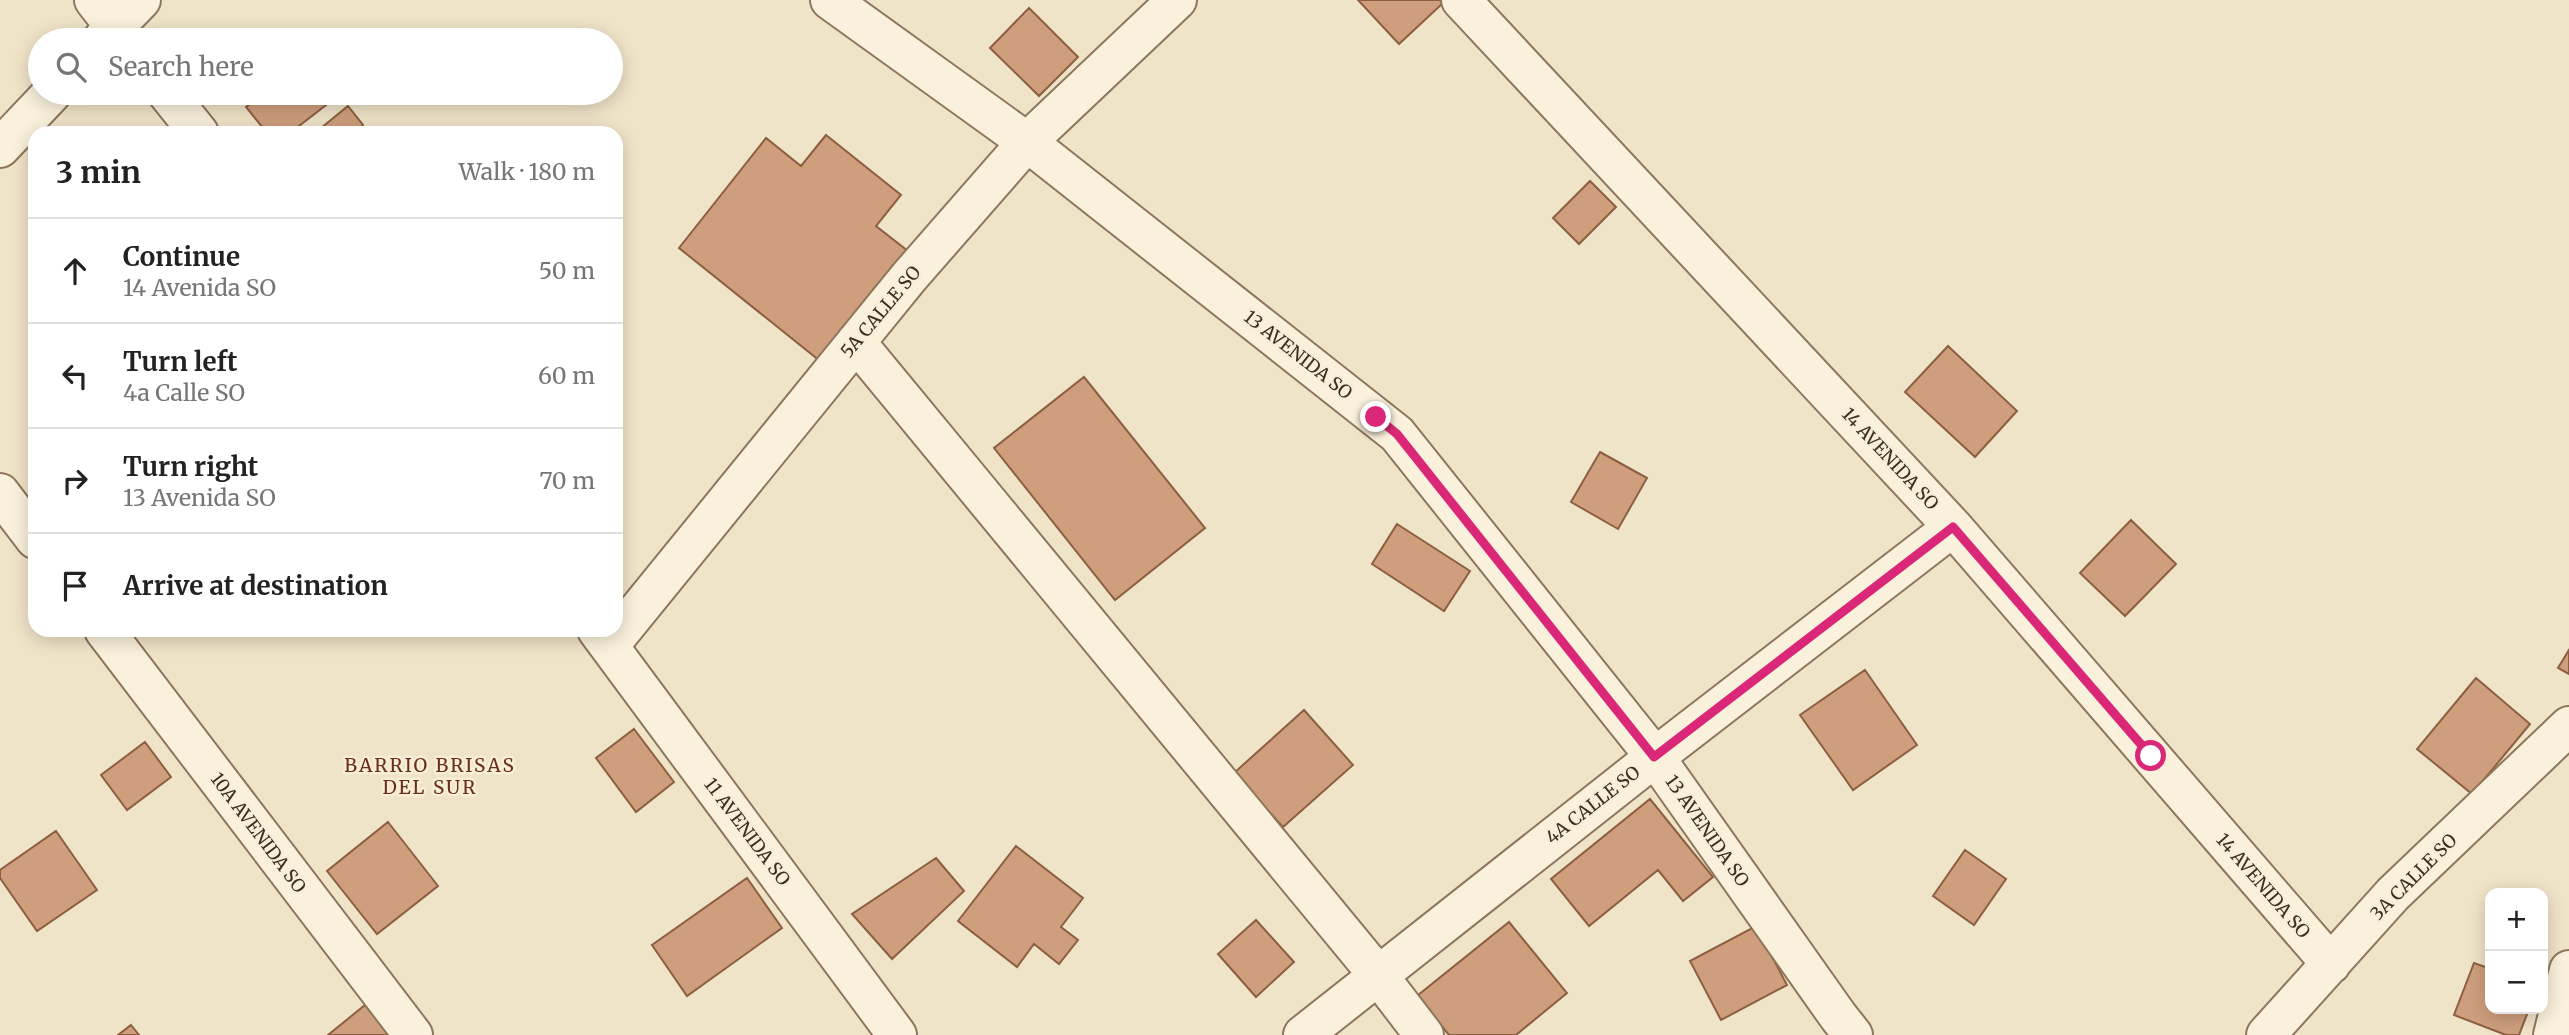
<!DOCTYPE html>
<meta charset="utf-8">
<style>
:root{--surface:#fff;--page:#f2f2f2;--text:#222;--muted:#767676;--line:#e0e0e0}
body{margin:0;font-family:Merriweather,serif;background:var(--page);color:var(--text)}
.controls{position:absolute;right:21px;bottom:21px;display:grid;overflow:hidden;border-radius:14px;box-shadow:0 4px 18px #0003}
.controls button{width:63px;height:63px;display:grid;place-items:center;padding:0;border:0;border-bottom:2px solid var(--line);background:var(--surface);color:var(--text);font:35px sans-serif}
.stop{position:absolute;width:21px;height:21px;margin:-16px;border:5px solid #db2777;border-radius:50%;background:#fff}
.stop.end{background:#db2777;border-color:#fff;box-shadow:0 2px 7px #0008}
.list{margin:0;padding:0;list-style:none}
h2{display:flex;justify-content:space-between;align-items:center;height:91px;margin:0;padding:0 28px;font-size:30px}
h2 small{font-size:23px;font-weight:400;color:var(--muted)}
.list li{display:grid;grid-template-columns:46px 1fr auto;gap:21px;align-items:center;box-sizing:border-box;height:105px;padding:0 28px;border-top:2px solid var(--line)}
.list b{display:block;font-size:26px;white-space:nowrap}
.list p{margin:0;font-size:23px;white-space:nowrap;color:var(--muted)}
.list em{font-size:23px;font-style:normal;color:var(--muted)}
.icon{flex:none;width:38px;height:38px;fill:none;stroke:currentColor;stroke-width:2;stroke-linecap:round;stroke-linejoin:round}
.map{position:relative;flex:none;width:2569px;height:1035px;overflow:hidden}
.search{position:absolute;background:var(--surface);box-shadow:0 4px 18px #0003;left:28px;top:28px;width:595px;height:77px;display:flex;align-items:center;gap:18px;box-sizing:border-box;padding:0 24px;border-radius:38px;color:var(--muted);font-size:26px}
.panel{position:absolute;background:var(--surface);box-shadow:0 4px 18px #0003;left:28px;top:126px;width:595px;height:511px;border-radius:21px}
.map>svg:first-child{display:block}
.building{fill:#cf9f7d;stroke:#8d5f41;stroke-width:2}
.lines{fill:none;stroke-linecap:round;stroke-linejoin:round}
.minor-casing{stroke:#8d765c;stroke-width:42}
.minor{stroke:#faf1dc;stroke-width:38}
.route{stroke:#db2777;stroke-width:9}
.labels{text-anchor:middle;stroke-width:5;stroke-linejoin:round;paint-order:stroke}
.street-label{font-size:18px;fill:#3d2e20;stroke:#f7eed8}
.neighbourhood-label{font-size:19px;letter-spacing:2px;fill:#6b2e1e;stroke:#f7eed8}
</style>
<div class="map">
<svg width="2569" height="1035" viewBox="0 0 2569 1035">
<rect width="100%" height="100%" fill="#f0e4c8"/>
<path class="building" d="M1358 0H1440L1443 3 1399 44Z
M1029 8 1078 57 1039 96 990 48Z
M264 93H317L326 105 290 133H267L246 107Z
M348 106 363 125 354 133H315Z
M826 135 901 195 876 226 913 255 825 365 679 248 766 138 801 166Z
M1590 181 1616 207 1579 244 1553 218Z
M1948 346 2017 411 1975 457 1905 392Z
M1084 377 1205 528 1115 600 994 448Z
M1600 452 1647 478 1618 529 1571 502Z
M2131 520 2176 564 2125 616 2080 573Z
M1397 524 1470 571 1444 611 1372 564Z
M2569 650V674L2558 668Z
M1865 670 1917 745 1853 790 1800 715Z
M2476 678 2530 724 2472 794 2417 749Z
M1304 710 1353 765 1283 827 1234 773Z
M634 729 674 782 636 812 596 758Z
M145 742 171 777 127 810 101 775Z
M1650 799 1713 877 1683 901 1658 870 1589 926 1551 879Z
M388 822 438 886 377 934 327 871Z
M56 831 97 890 37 931 0 878V870Z
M1016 846 1083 898 1061 927 1078 940 1059 964 1034 944 1017 967 958 921Z
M1965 850 2006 879 1974 925 1933 896Z
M936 858 964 891 892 959 852 914Z
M747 878 782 928 687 996 652 945Z
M1256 920 1294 962 1256 997 1218 954Z
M1509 922 1567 993 1516 1035H1449L1417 996Z
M1756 926 1787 985 1721 1020 1690 961Z
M2490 961V1009H2529L2519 1035H2506L2454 1015 2474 963 2488 968Z
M365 1005 389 1035H328Z
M131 1025 139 1035H118Z"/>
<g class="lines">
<g class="minor-casing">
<path id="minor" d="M94 0 125 40
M830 0 1027 142 1397 434 1655 757 1838 1016 1853 1035
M1461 0 1953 527 2331 964
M102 40 141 0
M167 93 199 133
M0 148 52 93
M856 342 1378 975 1424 1035
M0 493 35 539
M104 630 413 1035
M597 630 897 1035
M609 646 909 277 1027 142 1177 0
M1303 1035 1655 757 1953 527
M2266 1035 2393 894 2569 726
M2553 1035 2569 970"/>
</g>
<use href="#minor" class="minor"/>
</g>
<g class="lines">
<path class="route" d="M1376 417 1397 434 1654 757 1953 527 2151 756"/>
</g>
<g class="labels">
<g class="street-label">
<text transform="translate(881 312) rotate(-50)" y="6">5A CALLE SO</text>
<text transform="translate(1298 355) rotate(38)" y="6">13 AVENIDA SO</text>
<text transform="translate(1890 459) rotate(47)" y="6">14 AVENIDA SO</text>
<text transform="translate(1593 805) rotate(-38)" y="6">4A CALLE SO</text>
<text transform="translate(1707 831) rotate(55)" y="6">13 AVENIDA SO</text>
<text transform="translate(747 832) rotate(53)" y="6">11 AVENIDA SO</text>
<text transform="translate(258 833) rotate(53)" y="6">10A AVENIDA SO</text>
<text transform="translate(2414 877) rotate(-45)" y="6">3A CALLE SO</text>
<text transform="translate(2263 886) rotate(49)" y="6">14 AVENIDA SO</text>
</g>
<g class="neighbourhood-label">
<text x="430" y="772">BARRIO BRISAS<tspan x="430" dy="22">DEL SUR</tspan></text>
</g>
</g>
</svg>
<div class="controls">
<button>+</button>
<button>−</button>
</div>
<div class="stop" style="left:2151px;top:756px"></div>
<div class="stop end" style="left:1376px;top:417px"></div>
<div class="search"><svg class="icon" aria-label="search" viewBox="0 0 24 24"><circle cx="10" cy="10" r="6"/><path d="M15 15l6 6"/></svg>Search here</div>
<section class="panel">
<h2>3 min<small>Walk · 180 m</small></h2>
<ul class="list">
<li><svg class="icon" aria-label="ahead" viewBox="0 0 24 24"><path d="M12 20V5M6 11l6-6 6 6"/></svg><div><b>Continue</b><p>14 Avenida SO</p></div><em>50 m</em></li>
<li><svg class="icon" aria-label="left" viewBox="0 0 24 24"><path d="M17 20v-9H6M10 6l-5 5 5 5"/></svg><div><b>Turn left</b><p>4a Calle SO</p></div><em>60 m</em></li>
<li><svg class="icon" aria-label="right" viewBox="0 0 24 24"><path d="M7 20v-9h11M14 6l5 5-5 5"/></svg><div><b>Turn right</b><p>13 Avenida SO</p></div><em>70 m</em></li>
<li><svg class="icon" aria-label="arrive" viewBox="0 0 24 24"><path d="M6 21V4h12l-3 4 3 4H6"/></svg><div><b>Arrive at destination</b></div></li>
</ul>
</section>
</div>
